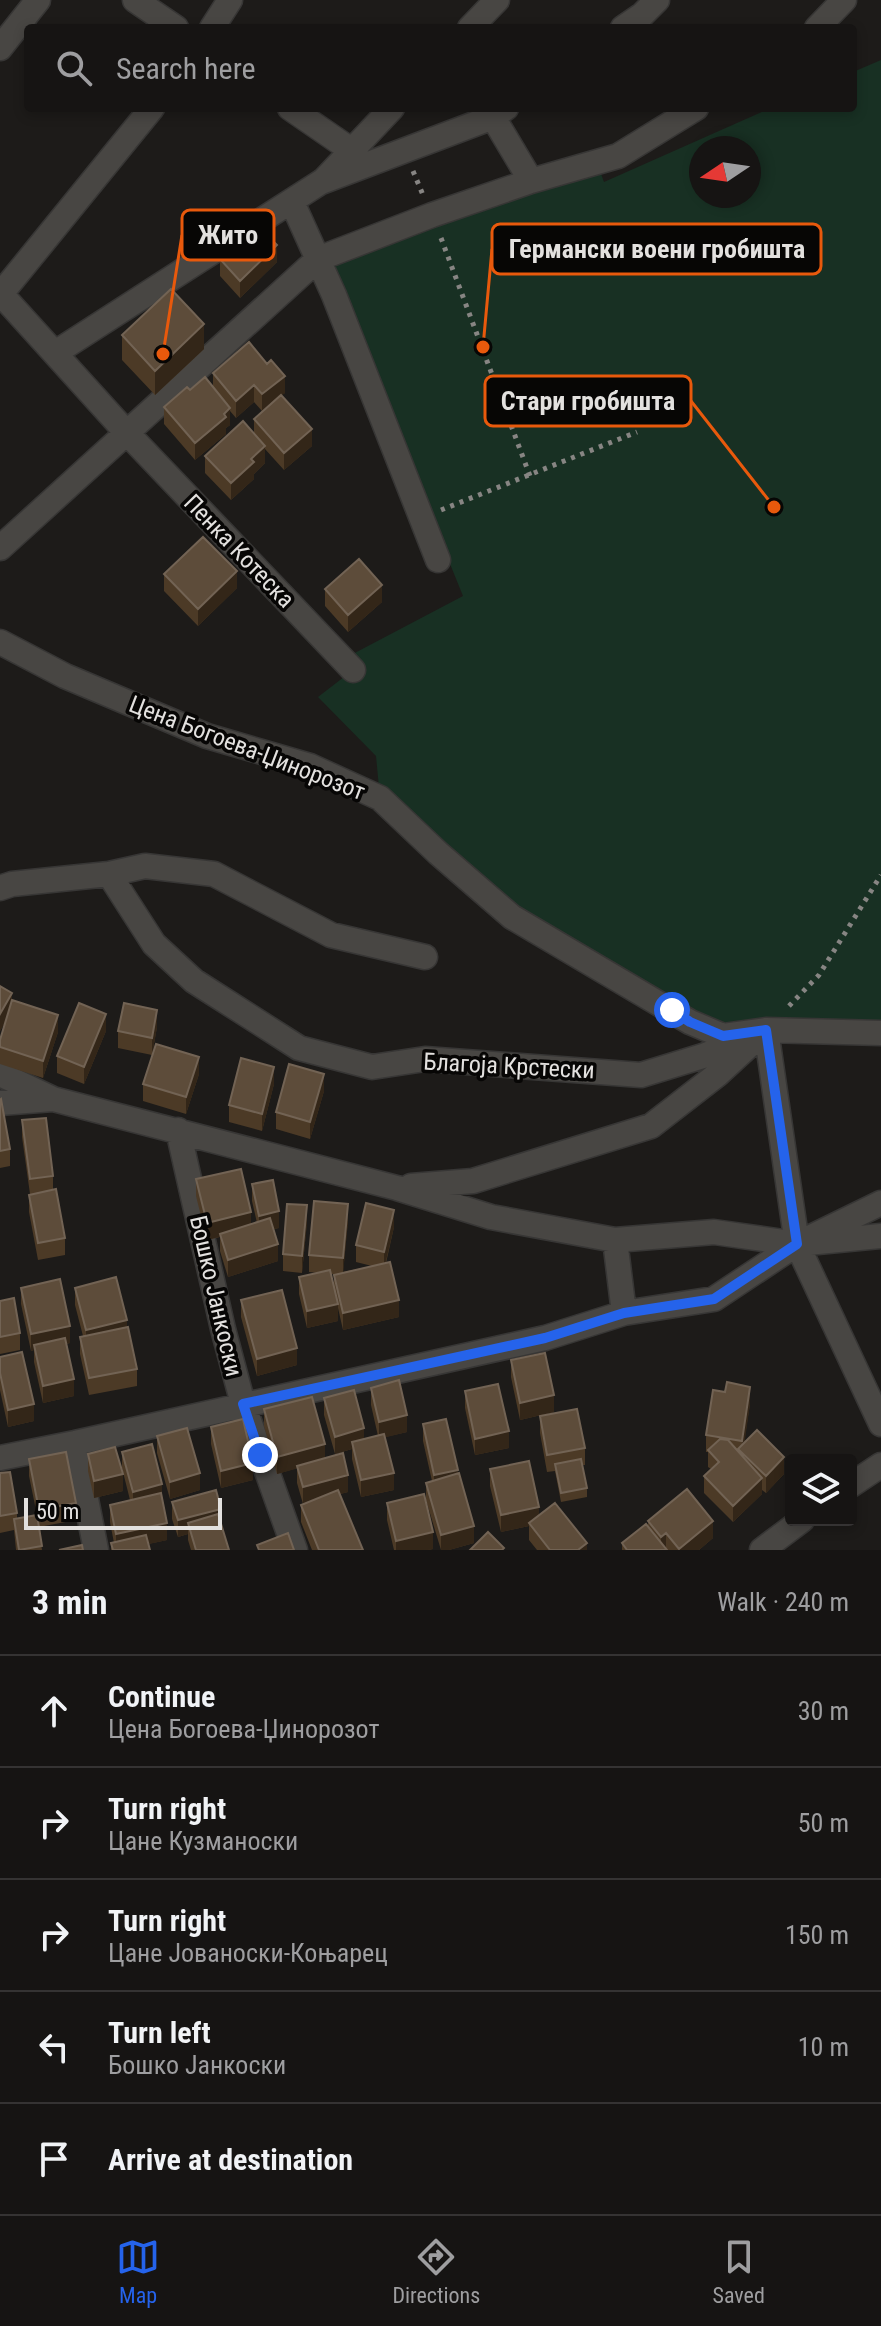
<!DOCTYPE html>
<meta charset="utf-8">
<style>
:root{--surface:#161413;--page:#1f1d1c;--text:#f1f3f6;--muted:#9e9ea0;--line:#353333;--accent:#2563eb}
body{margin:0;font-family:"Roboto Condensed",sans-serif;background:var(--page);color:var(--text)}
.controls{position:absolute;right:24px;bottom:24px;display:grid;overflow:hidden;border-radius:8px;box-shadow:0 4px 12px #0003}
.controls button{width:72px;height:72px;display:grid;place-items:center;padding:0;border:0;border-bottom:2px solid var(--line);background:var(--surface);color:var(--text);font:40px sans-serif}
.compass{position:absolute;left:689px;top:136px;width:72px;height:72px;border-radius:50%;background:var(--surface);box-shadow:0 4px 12px #0003;rotate:257deg}
.scale{position:absolute;left:24px;bottom:20px;width:198px;box-sizing:border-box;padding-left:8px;border:4px solid #e3e1df;border-top:0;font-size:22px;line-height:28px;white-space:nowrap;color:#e3e1df;-webkit-text-stroke:6px #070605;paint-order:stroke}
.stop{position:absolute;width:24px;height:24px;margin:-18px;border:6px solid #2563eb;border-radius:50%;background:#fff}
.stop.end{background:#2563eb;border-color:#fff;box-shadow:0 2px 8px #0008}
.list{margin:0;padding:0;list-style:none}
h2{display:flex;justify-content:space-between;align-items:center;height:104px;margin:0;padding:0 32px;font-size:34px}
h2 small{font-size:26px;font-weight:400;color:var(--muted)}
.list li{display:grid;grid-template-columns:52px 1fr auto;gap:24px;align-items:center;box-sizing:border-box;height:112px;padding:0 32px;border-top:2px solid var(--line)}
.list b{display:block;font-size:30px;white-space:nowrap}
.list p{margin:0;font-size:26px;white-space:nowrap;color:var(--muted)}
.list em{font-size:26px;font-style:normal;color:var(--muted)}
.icon{flex:none;width:44px;height:44px;fill:none;stroke:currentColor;stroke-width:2;stroke-linecap:round;stroke-linejoin:round}
.map{position:relative;flex:none;width:881px;height:1550px;overflow:hidden}
.search{position:absolute;background:var(--surface);box-shadow:0 4px 12px #0003;left:24px;right:24px;top:24px;height:88px;display:flex;align-items:center;gap:20px;box-sizing:border-box;padding:0 28px;border-radius:8px;color:var(--muted);font-size:30px}
.sheet{height:664px;background:var(--surface)}
nav{display:flex;justify-content:space-around;align-items:center;box-sizing:border-box;height:112px;border-top:2px solid var(--line);background:var(--surface);font-size:22px;color:var(--muted)}
nav a{display:grid;justify-items:center;gap:4px}
nav .on{color:var(--accent)}
.map>svg:first-child{display:block}
.green{fill:#183023;fill-rule:evenodd}
.lines{fill:none;stroke-linecap:round;stroke-linejoin:round}
.minor-casing{stroke:#373635;stroke-width:27}
.tertiary-casing{stroke:#373635;stroke-width:27}
.path{stroke:#878583;stroke-width:5;stroke-dasharray:4 6;stroke-linecap:butt}
.minor{stroke:#484643;stroke-width:24}
.tertiary{stroke:#484643;stroke-width:24}
.wall{fill:#4c3a26;fill-rule:evenodd}
.shaded-wall{fill:#332618}
.building{fill:#5d4c3a;stroke:#726354;stroke-width:2}
.route{stroke:#2563eb;stroke-width:10}
.labels{text-anchor:middle;stroke-width:7;stroke-linejoin:round;paint-order:stroke}
.street-label{font-size:24px;fill:#e3e1df;stroke:#070605}
.leader{fill:none;stroke:#e8590c;stroke-width:3}
.callout-dot{fill:#e8590c;stroke:#070605;stroke-width:3}
.callout{fill:#070605;stroke:#e8590c;stroke-width:3}
.callout-label{font-size:26px;text-anchor:middle;font-weight:bold;fill:#e3e1df}
</style>
<div class="map">
<svg width="881" height="1550" viewBox="0 0 881 1550">
<rect width="100%" height="100%" fill="#1d1b19"/>
<path class="green" d="M881 60V1033L723 1036 512 917 380 798 376 756 318 697 353 670 349 656 463 596 328 262 537 185 600 171 604 182 771 108H853V72ZM701 148H749V196H701Z"/>
<g class="lines">
<g class="minor-casing">
<path id="minor" d="M135 0 176 28
M212 28 230 0
M470 28 497 0
M623 28 642 15 657 0
M817 28 844 0
M0 48 38 0
M290 108 351 150 357 165
M493 117 531 181
M325 179 392 108
M292 202 334 295 438 560
M1 294 126 432 353 670
M0 295 152 108
M55 353 321 182 493 117 506 108
M0 548 318 259 432 215 531 181 618 156 696 108
M0 642 65 676 207 736 310 766 380 798 438 853 512 917 690 1022 723 1036 766 1030
M109 874 154 944 194 981 299 1048 372 1067 425 1059 641 1075 703 1056 766 1030 881 1033
M0 888 12 884 109 874 145 866 214 874 331 935 425 957
M766 1030 797 1244 881 1424
M0 1074 51 1098
M0 1103 53 1099 397 1188 491 1217 615 1240 714 1232 797 1244 881 1236
M178 1130 223 1329 243 1404 295 1550
M411 1186 473 1181 651 1126 718 1074 755 1040
M615 1240 624 1313
M75 1443 96 1550
M0 1458 75 1443 545 1338 624 1313 714 1299 797 1244 881 1203"/>
</g>
<g class="tertiary-casing">
<path id="tertiary" d="M851 1485 881 1465
M762 1550 802 1520"/>
</g>
<path class="path" d="M413 171 423 195
M441 238 530 476
M441 510 637 432
M789 1006 819 975 881 875"/>
<use href="#minor" class="minor"/>
<use href="#tertiary" class="tertiary"/>
</g>
<path class="wall" d="M220 259 277 262 240 298 220 276Z
M122 335 204 349 155 395 122 360Z
M213 373 285 393 281 395 312 446 284 470 265 449V463L254 474V479L231 500 205 473V456L254 433V419L262 411 254 402 236 418 230 411V425L226 428V434L195 460 164 424V407L190 390 213 387Z
M164 574 237 588 198 626 164 591Z
M325 589 382 602 348 632 325 606Z
M0 986 12 1002 58 1032 43 1078 0 1064V1040L6 1020 0 1031Z
M157 1027 152 1055 118 1048V1031Z
M106 1031 84 1084 57 1073V1056Z
M199 1074 186 1114 143 1101V1084Z
M274 1084 262 1131 229 1122V1105Z
M324 1091 310 1139 276 1129V1112Z
M0 1100 10 1149V1166L0 1168Z
M22 1120 53 1176V1190L65 1238V1255L38 1260 29 1212V1195L30 1194 22 1137Z
M196 1179 251 1224 257 1223 252 1201V1184L279 1228 274 1229 278 1261 228 1277 220 1251V1237L207 1240 196 1196Z
M348 1221 343 1272 372 1266 356 1262V1245L394 1227 386 1263 399 1317 343 1330 338 1308V1321L307 1328 299 1294V1277L319 1273 309 1272V1255ZM330 1274H335L334 1275V1288Z
M307 1222 302 1273 283 1271V1254Z
M21 1288 70 1343 66 1344 74 1396 43 1403 34 1362V1350L31 1351 21 1304Z
M75 1288 127 1328 137 1369V1386L89 1395 80 1354V1337L83 1336 75 1305Z
M241 1300 297 1365 257 1376 241 1317Z
M0 1301 20 1333V1350L0 1354Z
M0 1357 34 1421 8 1427 0 1390Z
M511 1360 554 1412 520 1420 511 1377Z
M371 1388 407 1432 385 1437 394 1490 361 1497 352 1459V1449L335 1454 324 1415V1398L364 1439 378 1436 371 1405Z
M465 1391 509 1448 475 1455 465 1408Z
M750 1404 744 1442 784 1474 766 1493 762 1490V1494L733 1522 704 1493V1476L711 1469 708 1467V1452H706V1435Z
M264 1409 325 1459 348 1492 340 1494 363 1550H312L301 1522V1505L303 1504 297 1483V1468L277 1474 264 1426Z
M540 1416 585 1448V1465H582L587 1488V1497L561 1502 555 1471 547 1472 540 1433Z
M423 1424 458 1474 474 1543 449 1550H441L426 1500V1483L432 1481 423 1441Z
M211 1427 253 1480 221 1488 211 1444Z
M157 1436 200 1490 170 1499 157 1453Z
M122 1452 162 1500 167 1540 148 1544 150 1550H111V1543H114L110 1522V1505L130 1500 122 1468Z
M88 1454 123 1491 94 1498 88 1471Z
M29 1459 76 1503V1520L39 1527 42 1550H16L14 1530 0 1533V1473L17 1513V1518L37 1515 29 1476Z
M490 1469 539 1516 587 1550H537L529 1540V1526L501 1532 490 1486Z
M172 1502 221 1525 229 1550H191L188 1540V1534L178 1537 172 1519Z
M387 1503 433 1549 428 1550H394L387 1520Z
M648 1521 713 1538 699 1550H622V1543L648 1526Z"/>
<path class="shaded-wall" d="M277 245V262L240 298V281Z
M204 324V349L155 395V371Z
M285 376V393L262 411V394Z
M254 385V402L236 418V401Z
M230 408V425L226 428V434L195 460V443Z
M312 429V446L284 470V453Z
M265 446V463L254 474V479L231 500V483L251 459Z
M237 571V588L198 626V609Z
M382 585V602L348 632V615Z
M12 993V1010L0 1031V1014Z
M157 1010V1027L152 1055V1038Z
M106 1014V1031L84 1084V1067Z
M58 1015V1032L43 1078V1061Z
M199 1057V1074L186 1114V1097Z
M274 1067V1084L262 1131V1114Z
M324 1074V1091L310 1139V1122Z
M348 1204V1221L343 1275V1258Z
M307 1205V1222L302 1273V1256Z
M394 1210V1227L384 1269V1252Z
M279 1211V1228L259 1232V1216Z
M251 1212V1229L207 1240V1223Z
M278 1244V1261L228 1277V1260Z
M399 1300V1317L343 1330V1313Z
M338 1304V1321L307 1328V1311Z
M127 1320V1337L86 1347V1330Z
M70 1326V1343L35 1350 34 1345V1350L31 1351V1334Z
M297 1348V1365L257 1376V1359Z
M74 1379V1396L43 1403V1386Z
M750 1387V1404L743 1454 742 1441Z
M554 1395V1412L520 1420V1403Z
M34 1404V1421L8 1427V1410Z
M407 1415V1432L379 1439V1422Z
M364 1428V1445L352 1442V1449L335 1454V1437Z
M509 1431V1448L475 1455V1439Z
M325 1444V1461L277 1474V1457Z
M784 1457V1474L766 1493V1476Z
M253 1463V1480L221 1488V1471Z
M458 1470V1487L434 1492V1475Z
M200 1473V1490L170 1499V1482Z
M394 1473V1490L361 1497V1480Z
M123 1474V1491L94 1498V1481Z
M348 1475V1492L303 1504V1487Z
M762 1478V1494L733 1522V1506Z
M162 1484V1501L133 1509V1492Z
M539 1507V1524L529 1523V1526L501 1532V1515Z
M221 1509V1526L188 1523V1534L178 1537V1520Z
M713 1521V1538L699 1550H679Z
M167 1523V1540L122 1550H116V1534Z
M474 1526V1543L449 1550H441V1535Z
M433 1532V1549L428 1550H396V1541Z
M666 1533V1550H661V1537Z
M587 1543V1550H578Z"/>
<path class="building" d="M256 224 277 245 240 281 220 259Z
M171 289 204 324 155 371 122 335Z
M249 342 267 364 271 360 285 376 262 394 254 385 236 401 213 373Z
M205 377 230 408 224 414 226 417 195 443 164 407 187 387 190 390Z
M281 395 312 429 284 453 254 419Z
M243 421 265 446 251 459 254 462 231 483 205 456Z
M203 537 237 571 198 609 164 574Z
M359 559 382 585 348 615 325 589Z
M0 986 12 993 0 1014Z
M12 1000 58 1015 43 1061 0 1047V1040Z
M79 1003 106 1014 84 1067 57 1056Z
M124 1003 157 1010 152 1038 118 1031Z
M156 1044 199 1057 186 1097 143 1084Z
M241 1058 274 1067 262 1114 229 1105Z
M289 1064 324 1074 310 1122 276 1112Z
M1 1099 10 1149 0 1151V1100Z
M46 1118 53 1176 30 1179 22 1120Z
M241 1169 251 1212 207 1223 196 1179Z
M273 1180 279 1211 259 1216 252 1184Z
M56 1189 65 1238 38 1243 29 1195Z
M314 1201 348 1204 343 1258 309 1255Z
M366 1203 394 1210 384 1252 356 1245Z
M287 1204 307 1205 302 1256 283 1254Z
M270 1218 278 1244 228 1260 220 1234Z
M390 1262 399 1300 343 1313 334 1275Z
M330 1270 338 1304 307 1311 299 1277Z
M116 1277 127 1320 86 1330 75 1288Z
M60 1279 70 1326 31 1334 21 1288Z
M282 1290 297 1348 257 1359 241 1300Z
M14 1298 20 1333 0 1337V1301Z
M128 1327 137 1369 89 1378 80 1337Z
M65 1338 74 1379 43 1386 34 1345Z
M22 1352 34 1404 8 1410 0 1373V1357Z
M545 1353 554 1395 520 1403 511 1360Z
M399 1380 407 1415 379 1422 371 1388Z
M727 1382 750 1387 742 1441 706 1435 713 1390 725 1392Z
M498 1384 509 1431 475 1439 465 1391Z
M354 1390 364 1428 335 1437 324 1398Z
M312 1397 325 1444 277 1457 264 1409Z
M577 1409 585 1448 547 1455 540 1416Z
M243 1419 253 1463 221 1471 211 1427Z
M446 1419 458 1470 434 1475 423 1424Z
M187 1428 200 1473 170 1482 157 1436Z
M757 1430 784 1457 766 1476 738 1449Z
M384 1434 394 1473 361 1480 352 1442Z
M720 1439 728 1440 762 1478 733 1506 704 1476 719 1462 708 1450Z
M152 1444 162 1484 133 1492 122 1452Z
M115 1447 123 1474 94 1481 88 1454Z
M66 1452 76 1503 39 1510 29 1459Z
M343 1453 348 1475 303 1487 297 1466Z
M581 1459 587 1488 561 1493 555 1464Z
M529 1461 539 1507 501 1515 490 1469Z
M10 1472 17 1513 0 1516V1473Z
M459 1473 474 1526 441 1535 426 1483Z
M687 1489 713 1521 679 1549 666 1533 661 1537 648 1521Z
M216 1490 221 1509 178 1520 172 1502Z
M338 1490 363 1550H319L301 1505Z
M161 1493 167 1523 116 1534 110 1505Z
M424 1494 433 1532 396 1541 387 1503Z
M555 1503 587 1543 578 1550H550L529 1523Z
M218 1514 229 1550H196L188 1523Z
M37 1515 42 1546 19 1550 14 1519Z
M646 1524 667 1550H627L622 1543Z
M488 1532 504 1548 502 1550H470Z
M288 1533 294 1550H259L257 1545Z
M146 1535 150 1550H113L111 1543Z
M82 1545 83 1550H59Z"/>
<g class="lines">
<path class="route" d="M260 1455 243 1404 545 1338 624 1313 714 1299 797 1244 766 1030 723 1036 690 1022 672 1010"/>
</g>
<g class="labels">
<g class="street-label">
<text transform="translate(239 551) rotate(46)" y="8">Пенка Котеска</text>
<text transform="translate(247 748) rotate(21)" y="8">Цена Богоева-Џинорозот</text>
<text transform="translate(509 1066) rotate(3)" y="8">Благоја Крстески</text>
<text transform="translate(216 1296) rotate(77)" y="8">Бошко Јанкоски</text>
</g>
</g>
<path class="leader" d="M163 354L182 235M483 347L492 249M774 507L691 401"/>
<g class="callout-dot">
<circle cx="163" cy="354" r="8"/>
<circle cx="483" cy="347" r="8"/>
<circle cx="774" cy="507" r="8"/>
</g>
<g class="callout">
<rect x="182" y="210" width="92" height="50" rx="8"/>
<rect x="492" y="224" width="329" height="50" rx="8"/>
<rect x="485" y="376" width="206" height="50" rx="8"/>
</g>
<g class="callout-label">
<text x="228" y="244">Жито</text>
<text x="657" y="258">Германски воени гробишта</text>
<text x="588" y="410">Стари гробишта</text>
</g>
</svg>
<div class="controls">
<button><svg class="icon" aria-label="layers" viewBox="0 0 24 24"><path d="M12 4l9 5-9 5-9-5zM3 14l9 5 9-5"/></svg></button>
</div>
<svg class="compass" viewBox="-18 -18 36 36"><path d="M0-13l5 13h-10z" fill="#e53935"/><path d="M0 13l5-13h-10z" fill="#9e9ea0"/></svg>
<div class="scale">50 m</div>
<div class="stop" style="left:672px;top:1010px"></div>
<div class="stop end" style="left:260px;top:1455px"></div>
<div class="search"><svg class="icon" aria-label="search" viewBox="0 0 24 24"><circle cx="10" cy="10" r="6"/><path d="M15 15l6 6"/></svg>Search here</div>
</div>
<section class="sheet">
<h2>3 min<small>Walk · 240 m</small></h2>
<ul class="list">
<li><svg class="icon" aria-label="ahead" viewBox="0 0 24 24"><path d="M12 20V5M6 11l6-6 6 6"/></svg><div><b>Continue</b><p>Цена Богоева-Џинорозот</p></div><em>30 m</em></li>
<li><svg class="icon" aria-label="right" viewBox="0 0 24 24"><path d="M7 20v-9h11M14 6l5 5-5 5"/></svg><div><b>Turn right</b><p>Цане Кузманоски</p></div><em>50 m</em></li>
<li><svg class="icon" aria-label="right" viewBox="0 0 24 24"><path d="M7 20v-9h11M14 6l5 5-5 5"/></svg><div><b>Turn right</b><p>Цане Јованоски-Коњарец</p></div><em>150 m</em></li>
<li><svg class="icon" aria-label="left" viewBox="0 0 24 24"><path d="M17 20v-9H6M10 6l-5 5 5 5"/></svg><div><b>Turn left</b><p>Бошко Јанкоски</p></div><em>10 m</em></li>
<li><svg class="icon" aria-label="arrive" viewBox="0 0 24 24"><path d="M6 21V4h12l-3 4 3 4H6"/></svg><div><b>Arrive at destination</b></div></li>
</ul>
</section>
<nav>
<a class="on"><svg class="icon" aria-label="map" viewBox="0 0 24 24"><path d="M3 6l6-2 6 2 6-2v14l-6 2-6-2-6 2zM9 4v14M15 6v14"/></svg>Map</a>
<a><svg class="icon" aria-label="directions" viewBox="0 0 24 24"><path d="M12 3l9 9-9 9-9-9zM9 14v-3h6M13 9l2 2-2 2"/></svg>Directions</a>
<a><svg class="icon" aria-label="saved" viewBox="0 0 24 24"><path d="M7 4h10v16l-5-4-5 4z"/></svg>Saved</a>
</nav>
